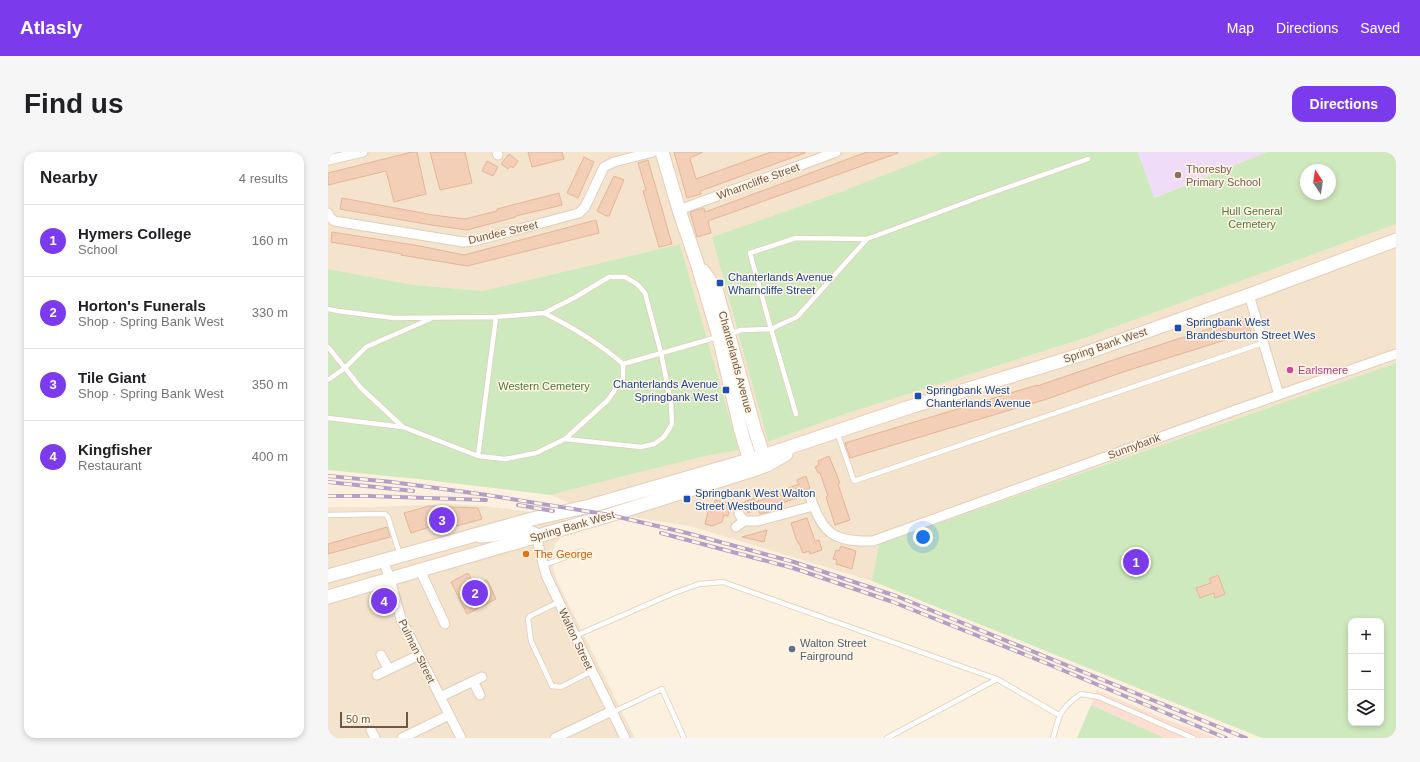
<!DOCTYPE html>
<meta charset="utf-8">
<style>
:root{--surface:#fff;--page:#f6f6f6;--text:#202124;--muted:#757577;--line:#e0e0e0;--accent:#7c3aed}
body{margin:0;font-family:Helvetica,sans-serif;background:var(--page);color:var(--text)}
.controls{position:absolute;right:12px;bottom:12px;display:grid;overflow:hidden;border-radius:8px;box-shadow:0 2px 6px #0003}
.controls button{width:36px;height:36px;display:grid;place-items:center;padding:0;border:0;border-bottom:1px solid var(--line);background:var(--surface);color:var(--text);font:20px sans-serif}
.compass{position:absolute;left:972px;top:12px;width:36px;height:36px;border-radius:50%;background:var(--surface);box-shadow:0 2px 6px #0003;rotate:347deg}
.scale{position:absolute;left:12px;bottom:10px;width:68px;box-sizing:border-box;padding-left:4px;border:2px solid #725747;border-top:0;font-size:11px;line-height:14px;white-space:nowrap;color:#725747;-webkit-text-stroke:3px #fff5e5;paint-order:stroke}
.you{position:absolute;left:595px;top:385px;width:14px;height:14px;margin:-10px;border:3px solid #fff;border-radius:50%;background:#1a73e8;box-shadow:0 0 0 6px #1a73e833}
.badge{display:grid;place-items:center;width:26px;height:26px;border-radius:50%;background:var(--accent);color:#fff;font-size:13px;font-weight:700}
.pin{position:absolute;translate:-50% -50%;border:2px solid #fff;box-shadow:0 1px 4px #0006}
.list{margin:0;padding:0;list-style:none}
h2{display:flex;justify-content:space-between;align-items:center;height:52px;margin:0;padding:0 16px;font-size:17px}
h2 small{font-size:13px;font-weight:400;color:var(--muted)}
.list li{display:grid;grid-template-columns:26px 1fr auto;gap:12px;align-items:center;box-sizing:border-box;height:72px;padding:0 16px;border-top:1px solid var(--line)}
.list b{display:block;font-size:15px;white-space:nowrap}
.list p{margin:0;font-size:13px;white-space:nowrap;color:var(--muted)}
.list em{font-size:13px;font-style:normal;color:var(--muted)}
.icon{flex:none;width:22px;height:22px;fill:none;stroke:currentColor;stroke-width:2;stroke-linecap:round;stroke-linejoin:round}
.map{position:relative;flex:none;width:1068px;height:586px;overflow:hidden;border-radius:12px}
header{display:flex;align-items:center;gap:24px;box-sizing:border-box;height:56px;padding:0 20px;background:var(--accent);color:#fff}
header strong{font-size:19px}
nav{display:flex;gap:22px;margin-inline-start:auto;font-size:14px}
.intro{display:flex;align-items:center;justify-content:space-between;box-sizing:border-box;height:96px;padding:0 24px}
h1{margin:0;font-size:28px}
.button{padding:10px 18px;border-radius:12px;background:var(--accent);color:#fff;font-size:14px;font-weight:700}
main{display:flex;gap:24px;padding:0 24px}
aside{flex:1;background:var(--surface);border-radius:12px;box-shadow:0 2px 6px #0003}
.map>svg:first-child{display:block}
.residential{fill:#f4e3cd}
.commercial{fill:#fddfd2}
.education{fill:#eedcf8}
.green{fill:#cfe9be;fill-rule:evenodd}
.building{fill:#f2cfb6;stroke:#e4b597}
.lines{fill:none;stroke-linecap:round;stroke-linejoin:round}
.lane-casing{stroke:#e0cdbb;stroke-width:6}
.street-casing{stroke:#e0cdbb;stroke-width:11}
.secondary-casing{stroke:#e5ceb9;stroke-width:15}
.lane{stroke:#fff;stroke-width:4.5}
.street{stroke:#fff;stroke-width:9}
.secondary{stroke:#fff;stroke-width:13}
.rail-casing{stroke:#b39fc4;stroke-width:4}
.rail{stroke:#fff5e5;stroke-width:2.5;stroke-dasharray:8;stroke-linecap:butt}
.education-dot{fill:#8d6e63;stroke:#fff5e5;stroke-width:1.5}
.transit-dot{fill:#1a4fb4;stroke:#fff5e5;stroke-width:1.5}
.hotel-dot{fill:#d1479c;stroke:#fff5e5;stroke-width:1.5}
.food-dot{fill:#e8710a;stroke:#fff5e5;stroke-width:1.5}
.service-dot{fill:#5c6f8a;stroke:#fff5e5;stroke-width:1.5}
.labels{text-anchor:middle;stroke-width:3;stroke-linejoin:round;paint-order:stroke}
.education-label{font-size:11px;fill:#785e54;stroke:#fff5e5;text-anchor:start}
.street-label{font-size:11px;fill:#725747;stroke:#fff5e5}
.park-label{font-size:11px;fill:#4f783f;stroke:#fff5e5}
.transit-label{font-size:11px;fill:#164399;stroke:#fff5e5;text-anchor:start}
.hotel-label{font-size:11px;fill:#b23c85;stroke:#fff5e5;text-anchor:start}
.food-label{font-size:11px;fill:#c56008;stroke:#fff5e5;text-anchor:start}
.service-label{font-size:11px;fill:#4e5e75;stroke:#fff5e5;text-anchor:start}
</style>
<header>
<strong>Atlasly</strong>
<nav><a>Map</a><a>Directions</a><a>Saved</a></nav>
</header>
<div class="intro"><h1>Find us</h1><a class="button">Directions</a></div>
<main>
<aside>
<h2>Nearby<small>4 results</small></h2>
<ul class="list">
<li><span class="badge">1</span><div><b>Hymers College</b><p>School</p></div><em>160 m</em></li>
<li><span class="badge">2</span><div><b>Horton's Funerals</b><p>Shop · Spring Bank West</p></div><em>330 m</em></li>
<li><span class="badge">3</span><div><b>Tile Giant</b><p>Shop · Spring Bank West</p></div><em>350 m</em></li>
<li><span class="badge">4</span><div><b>Kingfisher</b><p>Restaurant</p></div><em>400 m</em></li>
</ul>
</aside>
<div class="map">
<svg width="1068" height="586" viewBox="0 0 1068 586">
<rect width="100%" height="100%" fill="#fcf1df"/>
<path class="residential" d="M0 0H615L512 40 384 85 440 290 517 262 757 186 1068 72V211L551 392 544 429 362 374 304 365 242 351 223 343 292 325 382 303 411 298 352 92 155 139 86 133 0 117Z
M123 352 156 354 203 360 266 375 235 383 228 391 224 401V412L229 429 307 586H0V355H43Z"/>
<path class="commercial" d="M769 538 837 567 889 586H837L763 553Z"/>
<path class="education" d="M810 0H939L825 46Z"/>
<path class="green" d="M615 0H810L826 46 939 0H1068V72L757 186 517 262 440 290 384 85 512 40ZM978 18H1002V42H978Z
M352 92 411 298 382 303 292 325 223 343 90 327 0 318V117L86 133 155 139Z
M1068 211V586H934L544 429 551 392ZM890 424 897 442 887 445 886 441 872 446 868 436 883 431 882 427ZM1023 469H1053V571H1023Z
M763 553 837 586H749Z"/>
<path class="building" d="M84 0H89L98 42 66 50 58 19 0 33V21Z
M102 0H137L144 31 112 38Z
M200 0H234L236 7 204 15Z
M346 0H375L362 6 368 27 443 0H477V1L372 39 373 42 359 46Z
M539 0H570V1L380 69 383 81 369 85 362 60 376 56 377 60Z
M181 2 190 9 185 16 182 14 180 17 173 12Z
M256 5 266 10 250 46 239 41Z
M320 8 344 92 331 95 315 39 318 38 310 11Z
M159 9 170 15 165 24 154 19Z
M286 24 296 28 281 64H278L269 59Z
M231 41 234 53 188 64V65L139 78 103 73 12 57 14 46 105 63 137 67 169 59V57L192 51Z
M268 68 271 81 139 114 73 103 74 102 3 90 4 80 92 94 136 103Z
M918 165 923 180 795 220 719 247 522 306 517 291 709 233V234L794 205Z
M501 304 512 331 510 332 522 368 507 373 498 345 500 344 492 321H490L487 315 491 313 490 309Z
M478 324 482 336 473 339 475 344 454 351 455 355 447 358 432 362 430 357 420 361 416 350 426 346 427 350 451 342 450 340 471 332 469 328Z
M387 348 403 352 400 364 396 363 394 370 384 374 377 372 380 359 384 360Z
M101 354 150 356 154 367 129 374 120 369 83 381 76 361Z
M479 366 487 389 491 388 494 398 482 402 481 399 475 401 471 391H470L468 387 463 371Z
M59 375 62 385 0 402V392Z
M439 378 436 390 414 385Z
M513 394 528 399 524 417 508 412 509 408 505 407 508 398 511 399Z
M140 421 147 434 159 428 168 447 139 462 123 430Z
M890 423 897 442 887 446 886 441 872 446 868 436 883 431 881 427Z"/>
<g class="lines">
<g class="lane-casing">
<path id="lane" d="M0 157 10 159 66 166 168 165 216 161 246 146 281 125H297L309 132 317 141 333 201 343 251 344 272 336 285 326 292 313 295 237 287 208 301 177 307 150 304 75 275 0 266
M216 161C244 175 271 191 295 212V226L280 248 237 287
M401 182 413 178 443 177 422 101 468 86 539 87
M0 195 33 236 74 274
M295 212 390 185
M0 228 17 216 38 195 102 167
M468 262 443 177 469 165 539 87 655 44 760 7
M509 280 526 329 935 191
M150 304 168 165
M0 363 57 362 60 365 72 403
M216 413 254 399
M231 450 202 464 200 467 203 489 224 534 233 535 264 519
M247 484 346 441 371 432 395 430 669 527 731 563
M285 560 334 537 356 586
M559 586 669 527
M725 586C731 563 732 556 753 542L771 545 865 586"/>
</g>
<g class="street-casing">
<path id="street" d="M169 0 170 3
M0 8 35 0
M351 58 508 0
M0 61 1 64 6 69 135 90 147 89 251 61 257 55 276 15 286 10 325 0
M921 143 951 243
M482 344C494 382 506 390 545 389L905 259 1068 202
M416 369H430L485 354
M408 375 416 369 411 362
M152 386 164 385 201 378 207 380 218 423 264 519 297 586
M55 408 62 427 73 467 133 586
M92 418 117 472
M53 503 60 516
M49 523 91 503
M145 529 152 543
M112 545 154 525
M43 578 47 586
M74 586 121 563
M227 586 284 559"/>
</g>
<g class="secondary-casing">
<path id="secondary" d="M334 0 351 58 369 111 391 185 413 279 424 315
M375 119 388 137 426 275 438 312
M0 424 204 367 262 354 435 304 582 255 755 202 921 143 1068 88
M0 445 282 363 425 318 439 313 458 302"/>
</g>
<use href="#lane" class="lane"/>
<use href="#street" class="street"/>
<use href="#secondary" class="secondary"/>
<g class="rail-casing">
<path id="rail" d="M0 324 64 330 159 343 282 363 359 381 466 410 568 444 918 586
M0 330 85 339
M0 344H40L158 348
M190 353 225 359
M333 381 465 416 565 450 703 505 898 586"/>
</g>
<use href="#rail" class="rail"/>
</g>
<circle class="education-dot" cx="850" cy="23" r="4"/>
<g class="transit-dot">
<rect x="388" y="127" width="8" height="8" rx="2"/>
<rect x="846" y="172" width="8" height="8" rx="2"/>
<rect x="394" y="234" width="8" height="8" rx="2"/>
<rect x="586" y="240" width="8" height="8" rx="2"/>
<rect x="355" y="343" width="8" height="8" rx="2"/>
</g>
<circle class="hotel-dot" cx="962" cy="218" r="4"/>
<circle class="food-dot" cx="198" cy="402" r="4"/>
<circle class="service-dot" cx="464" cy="497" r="4"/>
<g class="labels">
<g class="education-label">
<text x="858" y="21">Thoresby<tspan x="858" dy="13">Primary School</tspan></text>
</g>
<g class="street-label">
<text transform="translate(430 29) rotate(-20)" y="4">Wharncliffe Street</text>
<text transform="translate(175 80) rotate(-13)" y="4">Dundee Street</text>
<text transform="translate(777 193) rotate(-19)" y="4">Spring Bank West</text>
<text transform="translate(408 210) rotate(75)" y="4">Chanterlands Avenue</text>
<text transform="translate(806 294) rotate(-20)" y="4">Sunnybank</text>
<text transform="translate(244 374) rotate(-16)" y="4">Spring Bank West</text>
<text transform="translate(248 487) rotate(65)" y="4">Walton Street</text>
<text transform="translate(89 499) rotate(64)" y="4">Pulman Street</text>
</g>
<g class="park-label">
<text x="924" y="63">Hull General<tspan x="924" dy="13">Cemetery</tspan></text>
<text x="216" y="238">Western Cemetery</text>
</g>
<g class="transit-label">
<text x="400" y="129">Chanterlands Avenue<tspan x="400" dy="13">Wharncliffe Street</tspan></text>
<text x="858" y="174">Springbank West<tspan x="858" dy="13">Brandesburton Street Wes</tspan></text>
<text x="390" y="236" text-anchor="end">Chanterlands Avenue<tspan x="390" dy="13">Springbank West</tspan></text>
<text x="598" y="242">Springbank West<tspan x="598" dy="13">Chanterlands Avenue</tspan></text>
<text x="367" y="345">Springbank West Walton<tspan x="367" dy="13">Street Westbound</tspan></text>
</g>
<g class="hotel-label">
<text x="970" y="222">Earlsmere</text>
</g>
<g class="food-label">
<text x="206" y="406">The George</text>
</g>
<g class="service-label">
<text x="472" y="495">Walton Street<tspan x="472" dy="13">Fairground</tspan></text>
</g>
</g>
</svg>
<div class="controls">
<button>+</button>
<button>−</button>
<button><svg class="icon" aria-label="layers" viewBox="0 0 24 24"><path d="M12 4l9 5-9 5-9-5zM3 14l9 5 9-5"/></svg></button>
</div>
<svg class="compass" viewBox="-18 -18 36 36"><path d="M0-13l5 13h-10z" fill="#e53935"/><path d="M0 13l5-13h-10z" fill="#757577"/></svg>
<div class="scale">50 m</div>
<div class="you"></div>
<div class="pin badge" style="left:808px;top:410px">1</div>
<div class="pin badge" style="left:147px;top:441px">2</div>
<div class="pin badge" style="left:114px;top:368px">3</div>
<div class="pin badge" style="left:56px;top:449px">4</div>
</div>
</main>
